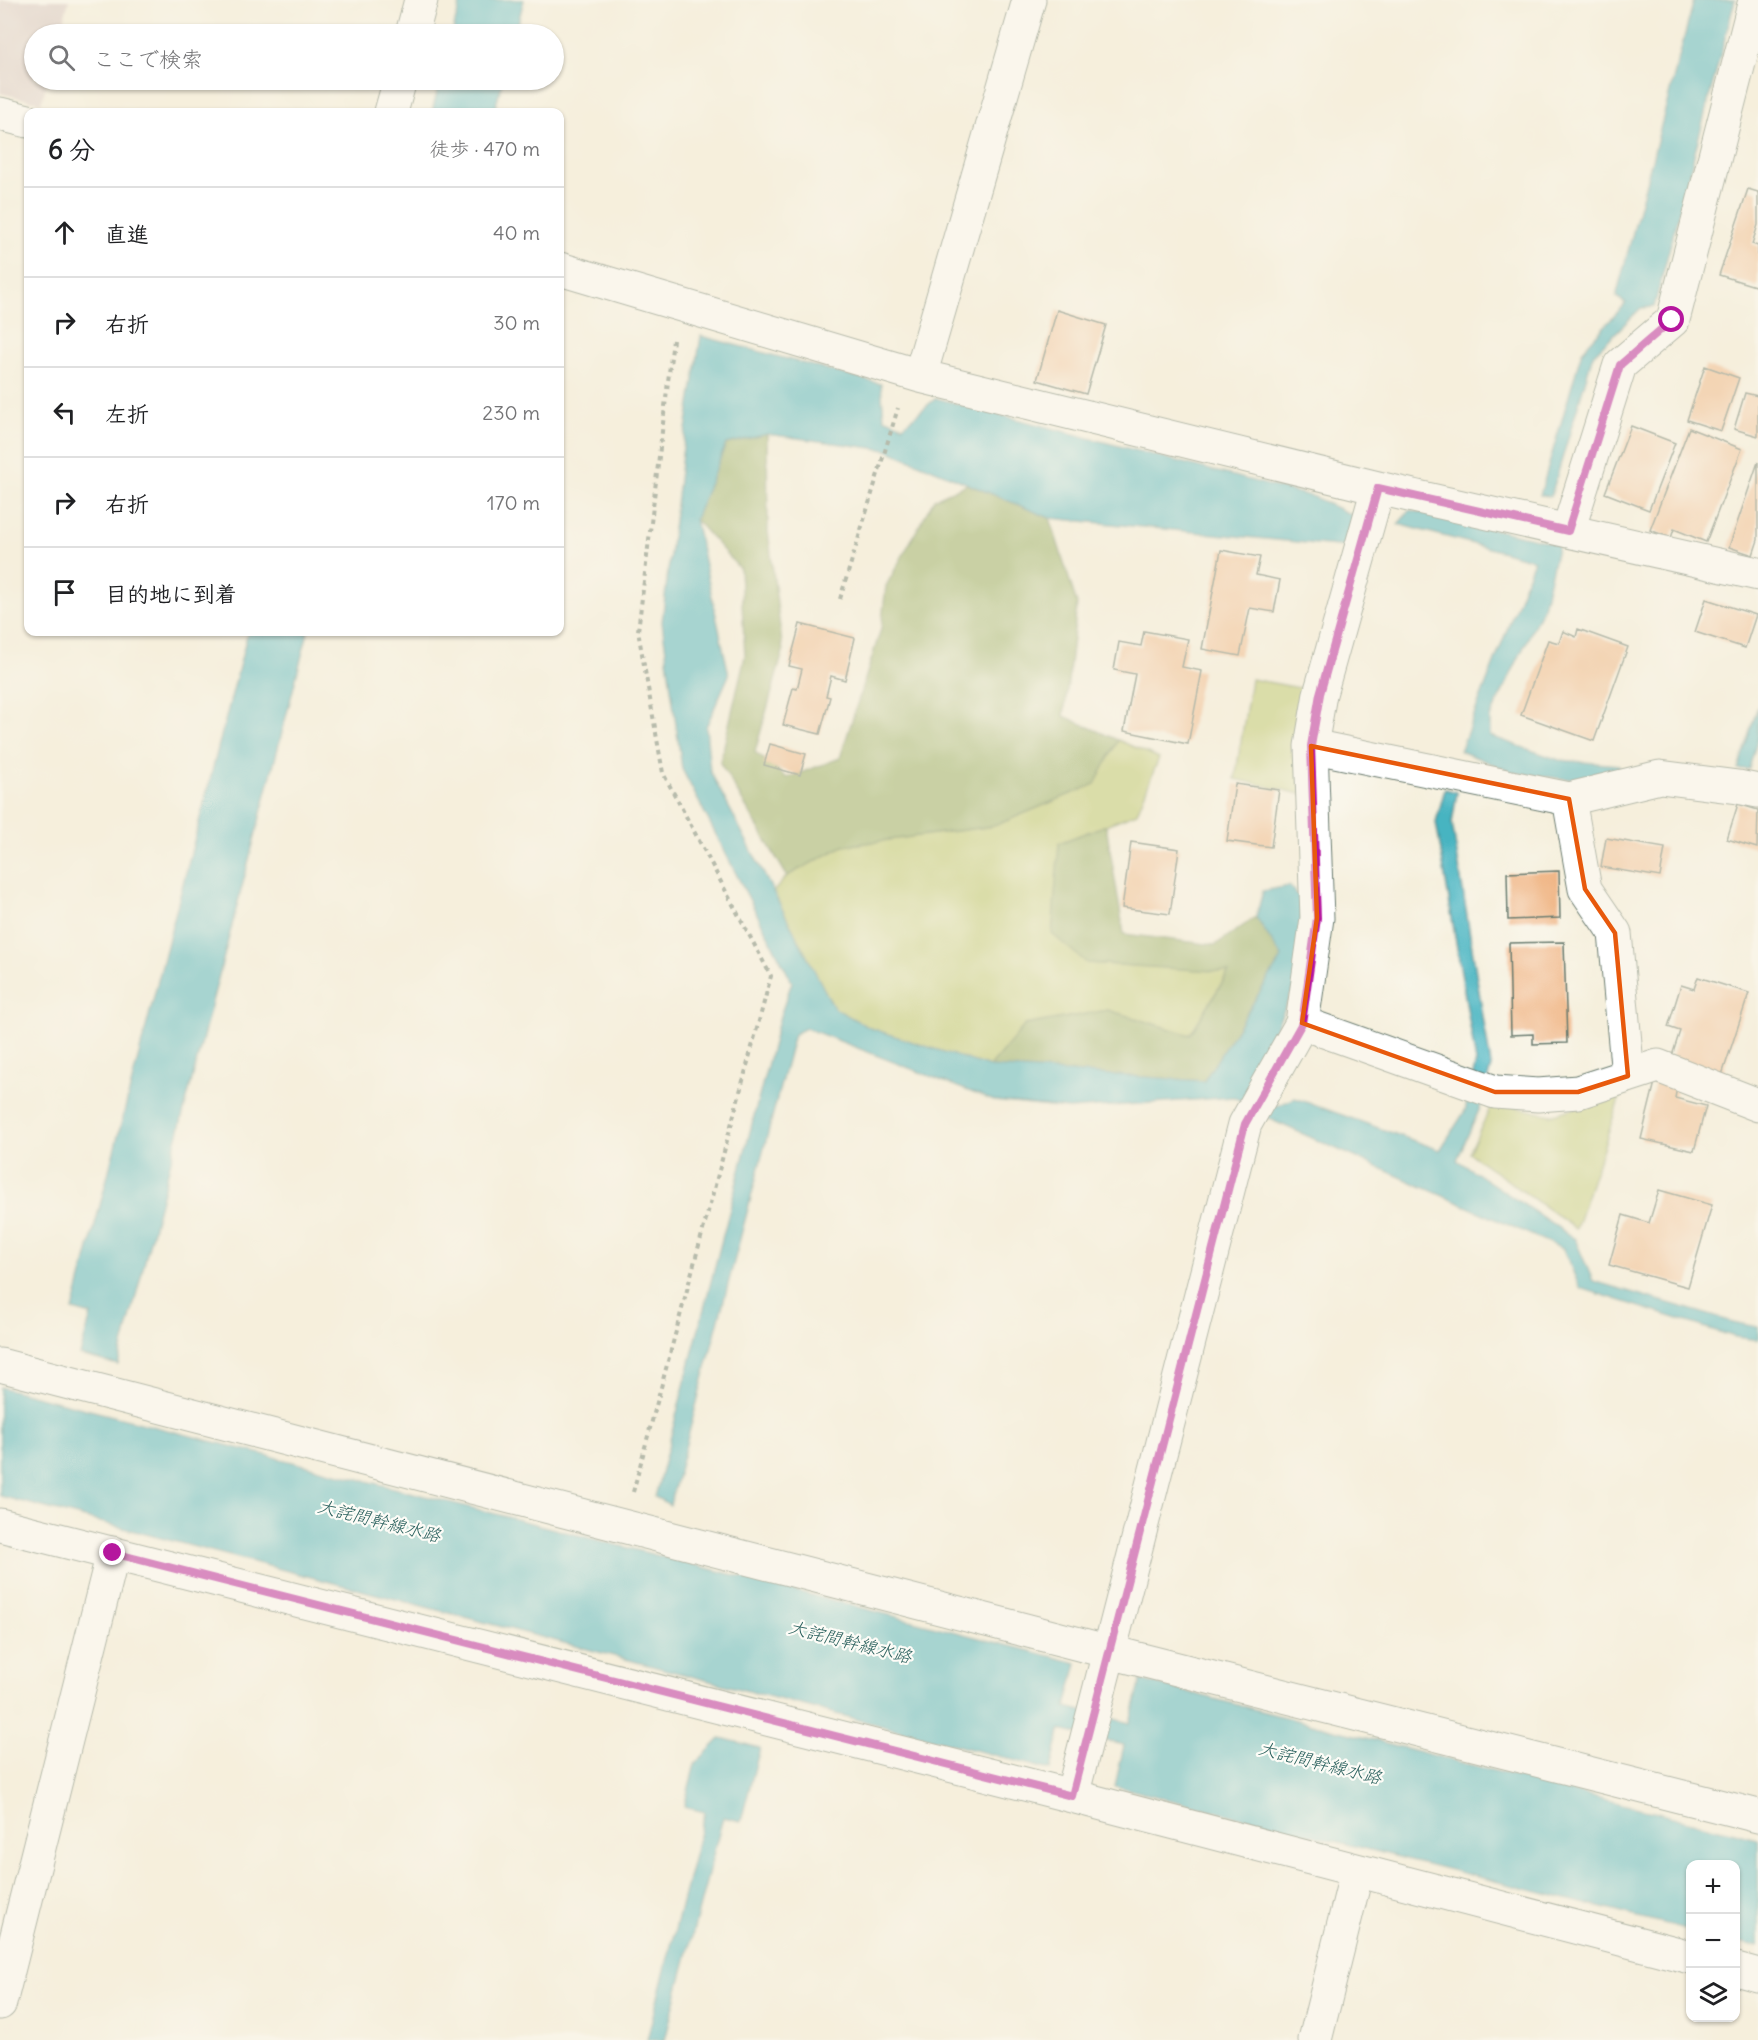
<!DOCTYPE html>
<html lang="ja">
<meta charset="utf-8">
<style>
:root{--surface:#fff;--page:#f6f6f6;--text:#202124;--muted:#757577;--line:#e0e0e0}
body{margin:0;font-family:Delius,"Klee One",sans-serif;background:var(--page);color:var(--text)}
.controls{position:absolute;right:18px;bottom:18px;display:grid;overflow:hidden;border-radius:12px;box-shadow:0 2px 4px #0004}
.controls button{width:54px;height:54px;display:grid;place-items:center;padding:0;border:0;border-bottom:2px solid var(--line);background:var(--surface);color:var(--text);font:30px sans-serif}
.stop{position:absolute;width:18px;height:18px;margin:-14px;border:4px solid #b5179e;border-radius:50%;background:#fff}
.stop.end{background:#b5179e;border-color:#fff;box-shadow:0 2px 6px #0008}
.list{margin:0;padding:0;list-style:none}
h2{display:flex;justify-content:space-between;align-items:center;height:78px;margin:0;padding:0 24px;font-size:26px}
h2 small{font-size:20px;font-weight:400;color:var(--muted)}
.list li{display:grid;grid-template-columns:39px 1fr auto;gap:18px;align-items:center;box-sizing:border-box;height:90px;padding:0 24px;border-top:2px solid var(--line)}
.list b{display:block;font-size:22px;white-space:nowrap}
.list em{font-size:20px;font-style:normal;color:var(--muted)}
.icon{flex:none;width:33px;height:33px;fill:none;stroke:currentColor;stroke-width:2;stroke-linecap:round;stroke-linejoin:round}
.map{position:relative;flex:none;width:1758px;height:2040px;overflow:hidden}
.search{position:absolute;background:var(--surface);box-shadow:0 2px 4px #0004;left:24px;top:24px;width:540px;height:66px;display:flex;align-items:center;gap:15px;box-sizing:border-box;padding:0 21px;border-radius:33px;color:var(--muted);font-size:22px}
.panel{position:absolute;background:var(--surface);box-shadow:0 2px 4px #0004;left:24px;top:108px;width:540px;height:528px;border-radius:12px}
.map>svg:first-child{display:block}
.industrial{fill:#d1bfbe}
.green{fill:#b9c76a;stroke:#6c824f;stroke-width:1.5}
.forest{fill:#92ac5e;stroke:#587449;stroke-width:1.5}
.water{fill:#46b4c1;stroke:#32787a;stroke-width:1.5}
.building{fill:#efb17e}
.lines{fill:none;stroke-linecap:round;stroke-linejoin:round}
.minor-casing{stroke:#6a7b6f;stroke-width:35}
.tertiary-casing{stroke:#6a7b6f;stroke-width:35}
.path{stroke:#6a7b6f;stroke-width:4;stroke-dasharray:4.5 4.5;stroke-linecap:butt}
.minor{stroke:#fff;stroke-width:33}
.tertiary{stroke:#fff;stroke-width:33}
.route{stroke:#b5179e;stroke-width:8}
.marked{fill:none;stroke:#e8590c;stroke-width:4.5;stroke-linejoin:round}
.labels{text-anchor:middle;stroke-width:4.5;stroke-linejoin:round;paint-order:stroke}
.water-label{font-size:18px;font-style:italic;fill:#2b615e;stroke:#fdfcf7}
</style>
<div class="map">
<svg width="1758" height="2040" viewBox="0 0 1758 2040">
<rect width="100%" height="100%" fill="#fdfcf7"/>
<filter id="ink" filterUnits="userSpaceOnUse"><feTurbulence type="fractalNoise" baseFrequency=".0167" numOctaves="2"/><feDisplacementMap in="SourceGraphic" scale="12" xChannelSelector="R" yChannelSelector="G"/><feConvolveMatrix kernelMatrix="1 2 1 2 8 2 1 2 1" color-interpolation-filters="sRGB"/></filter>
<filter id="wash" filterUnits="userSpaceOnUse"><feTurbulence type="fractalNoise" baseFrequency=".008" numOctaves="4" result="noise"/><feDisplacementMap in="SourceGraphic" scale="24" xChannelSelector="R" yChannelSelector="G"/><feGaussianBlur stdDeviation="1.35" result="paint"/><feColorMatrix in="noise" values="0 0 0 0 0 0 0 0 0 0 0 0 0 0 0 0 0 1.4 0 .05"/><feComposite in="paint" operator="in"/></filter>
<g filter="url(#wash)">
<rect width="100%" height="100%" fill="#f5efdc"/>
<path class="industrial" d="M0 0H69L60 34H34V80H48L41 103 0 93Z"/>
<path class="green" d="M1251 679 1306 689 1301 794 1235 779Z
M1118 740 1159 758 1137 813 1059 843 1087 963 1229 971 1190 1035 1108 1010 1025 1025 990 1067 869 1028 834 1008 773 892 787 876 843 846 994 826 1095 784Z
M1621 1094 1576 1229 1469 1153 1493 1102 1551 1115Z"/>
<path class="forest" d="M767 434 768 531 783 652 755 752 787 778 840 758 881 629 886 586 934 499 967 484 1050 518 1077 604 1064 716 1118 740 1095 784 994 826 843 846 787 876 720 763 745 656 740 569 695 519 726 444Z
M1106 825 1124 934 1215 945 1256 917 1282 957 1204 1081 990 1067 1025 1025 1108 1010 1190 1035 1229 972 1087 963 1052 934 1059 843Z"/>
<path class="water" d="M461 0H524L515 34H452Z
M1694 0H1735L1654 307 1641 308 1593 355 1551 496 1540 495 1582 351 1626 303 1616 297Z
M440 80H503L494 112H432Z
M701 336 881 384 884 418 903 426 936 398 1314 497 1356 517 1347 547 1050 518 887 450 767 434 726 444 695 519 729 675 706 727 710 771 834 1008 870 1028 990 1067 1204 1081 1282 957 1256 917 1263 891 1289 886 1303 900 1296 984 1250 1084 1277 1106 1295 1098 1440 1150 1465 1111 1476 1062 1436 822 1445 789 1457 792 1452 823 1491 1066 1480 1108 1457 1160 1575 1239 1593 1281 1733 1322 1758 1327V1340L1735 1337 1580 1288 1563 1249 1276 1122 1234 1097 1069 1109 994 1101 806 1028 794 1034 670 1505 655 1497 780 1016 792 982 682 769 662 622 682 454Z
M1410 510 1558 544 1543 607 1490 718V736L1559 760 1619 765 1620 775 1566 779 1515 773 1460 751 1534 560 1398 524Z
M248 632H308L118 1365 80 1355 91 1315 73 1310Z
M1758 706V737L1749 769H1738Z
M0 1387 1077 1663 1066 1707 1130 1723 1141 1680 1758 1839V1947L1736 1941V1864H1690V1930L1115 1786 1124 1745 1060 1730 1051 1770 0 1496Z
M721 1738 760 1748 741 1821 723 1817 665 2040H647L705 1812 684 1807 695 1764Z"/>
<g id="blocks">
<path class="building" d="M1748 189 1758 192V225L1752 244 1758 246V287L1719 275Z
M1057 310 1106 325 1086 394 1037 380Z
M1705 366 1739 378 1721 431 1687 420Z
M1745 393 1758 396V436L1734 429Z
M1631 426 1675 443 1649 510 1605 493Z
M1689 428 1742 449 1706 542 1674 529 1671 538 1650 530Z
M1758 462V540L1753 555 1729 547Z
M1221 550 1260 557 1256 575 1280 580 1274 612 1250 608 1240 656 1202 649Z
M1706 599 1756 615 1745 648 1695 632Z
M800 624 855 638 845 680 831 676 826 696 830 697 820 734 783 725 793 688 797 689 802 669 789 666Z
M1578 629 1628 647 1594 741 1521 715 1548 640 1559 643 1563 631 1576 637Z
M1144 631 1188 639 1182 667 1202 671 1188 744 1124 731 1135 674 1114 670 1119 642 1141 646Z
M770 744 806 754 800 775 764 765Z
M1235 784 1279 790 1271 847 1227 841Z
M1738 804 1758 810 1757 848 1727 839Z
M1606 838 1665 848 1660 877 1601 867Z
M1131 842 1179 849 1170 914 1122 908Z
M1559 871 1560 918 1508 920 1507 873Z
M1564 942 1567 1043 1533 1044V1034L1511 1035 1509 943Z
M1698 977 1749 993 1722 1075 1671 1059 1680 1031 1668 1027 1681 985 1694 989Z
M1655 1082 1677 1087 1675 1098 1706 1106 1694 1151 1641 1139Z
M1659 1190 1712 1205 1688 1287 1609 1265 1623 1215 1649 1223Z"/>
</g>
</g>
<g filter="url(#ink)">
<use href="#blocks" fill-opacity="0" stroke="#6a7b6f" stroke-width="1.5"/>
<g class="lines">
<g class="minor-casing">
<path id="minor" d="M0 114 28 121
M560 269 920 376 1378 488 1758 574
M920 376 1029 0
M1378 488 1320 694 1311 746 1317 918 1302 1023 1245 1124 1072 1796 1690 1957
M1568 531 1620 365 1673 320 1755 0
M1311 746 1569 799 1660 777 1738 787 1758 791
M1569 799 1585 889 1615 933 1628 1076
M1302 1023 1495 1092 1538 1095 1578 1092 1658 1066 1758 1105
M0 1365 1110 1652 1758 1816
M0 1525 1072 1796
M1736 1969 1758 1975
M0 2003 113 1553
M1315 2040 1357 1871"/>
</g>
<g class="tertiary-casing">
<path id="tertiary" d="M412 34 421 0
M391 112 400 80"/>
</g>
<path class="path" d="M840 599 898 408
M633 1492 771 976 663 773 638 631 673 340"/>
<use href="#minor" class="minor"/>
<use href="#tertiary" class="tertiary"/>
</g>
</g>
<g class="lines" filter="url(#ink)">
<path class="route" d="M113 1553 1072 1796 1245 1124 1302 1023 1317 918 1311 746 1320 694 1378 488 1568 531 1620 365 1672 320"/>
</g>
<path d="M0 0H1758V2040H0ZM1311 746 1569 799 1585 889 1615 933 1628 1076 1578 1092H1495L1302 1023 1317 918Z" fill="#f5efdc" fill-opacity=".55" fill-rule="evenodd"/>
<path class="marked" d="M1311 746 1569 799 1585 889 1615 933 1628 1076 1578 1092H1495L1302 1023 1317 918Z"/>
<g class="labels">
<g class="water-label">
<text transform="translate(379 1521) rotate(14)" y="6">大詫間幹線水路</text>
<text transform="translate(850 1642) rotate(14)" y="6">大詫間幹線水路</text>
<text transform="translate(1320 1763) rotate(14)" y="6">大詫間幹線水路</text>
</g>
</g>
</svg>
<div class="controls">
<button>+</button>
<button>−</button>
<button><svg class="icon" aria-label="layers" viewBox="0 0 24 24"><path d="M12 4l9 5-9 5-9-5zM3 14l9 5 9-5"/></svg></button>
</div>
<div class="stop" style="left:1672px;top:320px"></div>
<div class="stop end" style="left:113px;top:1553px"></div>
<div class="search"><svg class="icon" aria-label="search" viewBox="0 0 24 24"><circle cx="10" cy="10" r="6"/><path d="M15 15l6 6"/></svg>ここで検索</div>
<section class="panel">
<h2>6 分<small>徒歩 · 470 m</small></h2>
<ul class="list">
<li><svg class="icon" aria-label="ahead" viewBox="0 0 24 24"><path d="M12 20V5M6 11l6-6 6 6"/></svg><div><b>直進</b></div><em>40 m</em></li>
<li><svg class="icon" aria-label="right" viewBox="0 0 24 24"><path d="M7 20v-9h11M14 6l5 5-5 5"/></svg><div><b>右折</b></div><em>30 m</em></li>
<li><svg class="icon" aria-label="left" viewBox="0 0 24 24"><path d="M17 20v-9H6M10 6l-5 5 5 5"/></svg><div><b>左折</b></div><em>230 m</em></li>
<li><svg class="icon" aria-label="right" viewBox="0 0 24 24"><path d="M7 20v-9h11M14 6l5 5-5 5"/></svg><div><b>右折</b></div><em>170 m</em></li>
<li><svg class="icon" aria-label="arrive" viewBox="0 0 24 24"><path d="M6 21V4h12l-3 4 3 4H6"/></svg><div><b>目的地に到着</b></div></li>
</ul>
</section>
</div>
